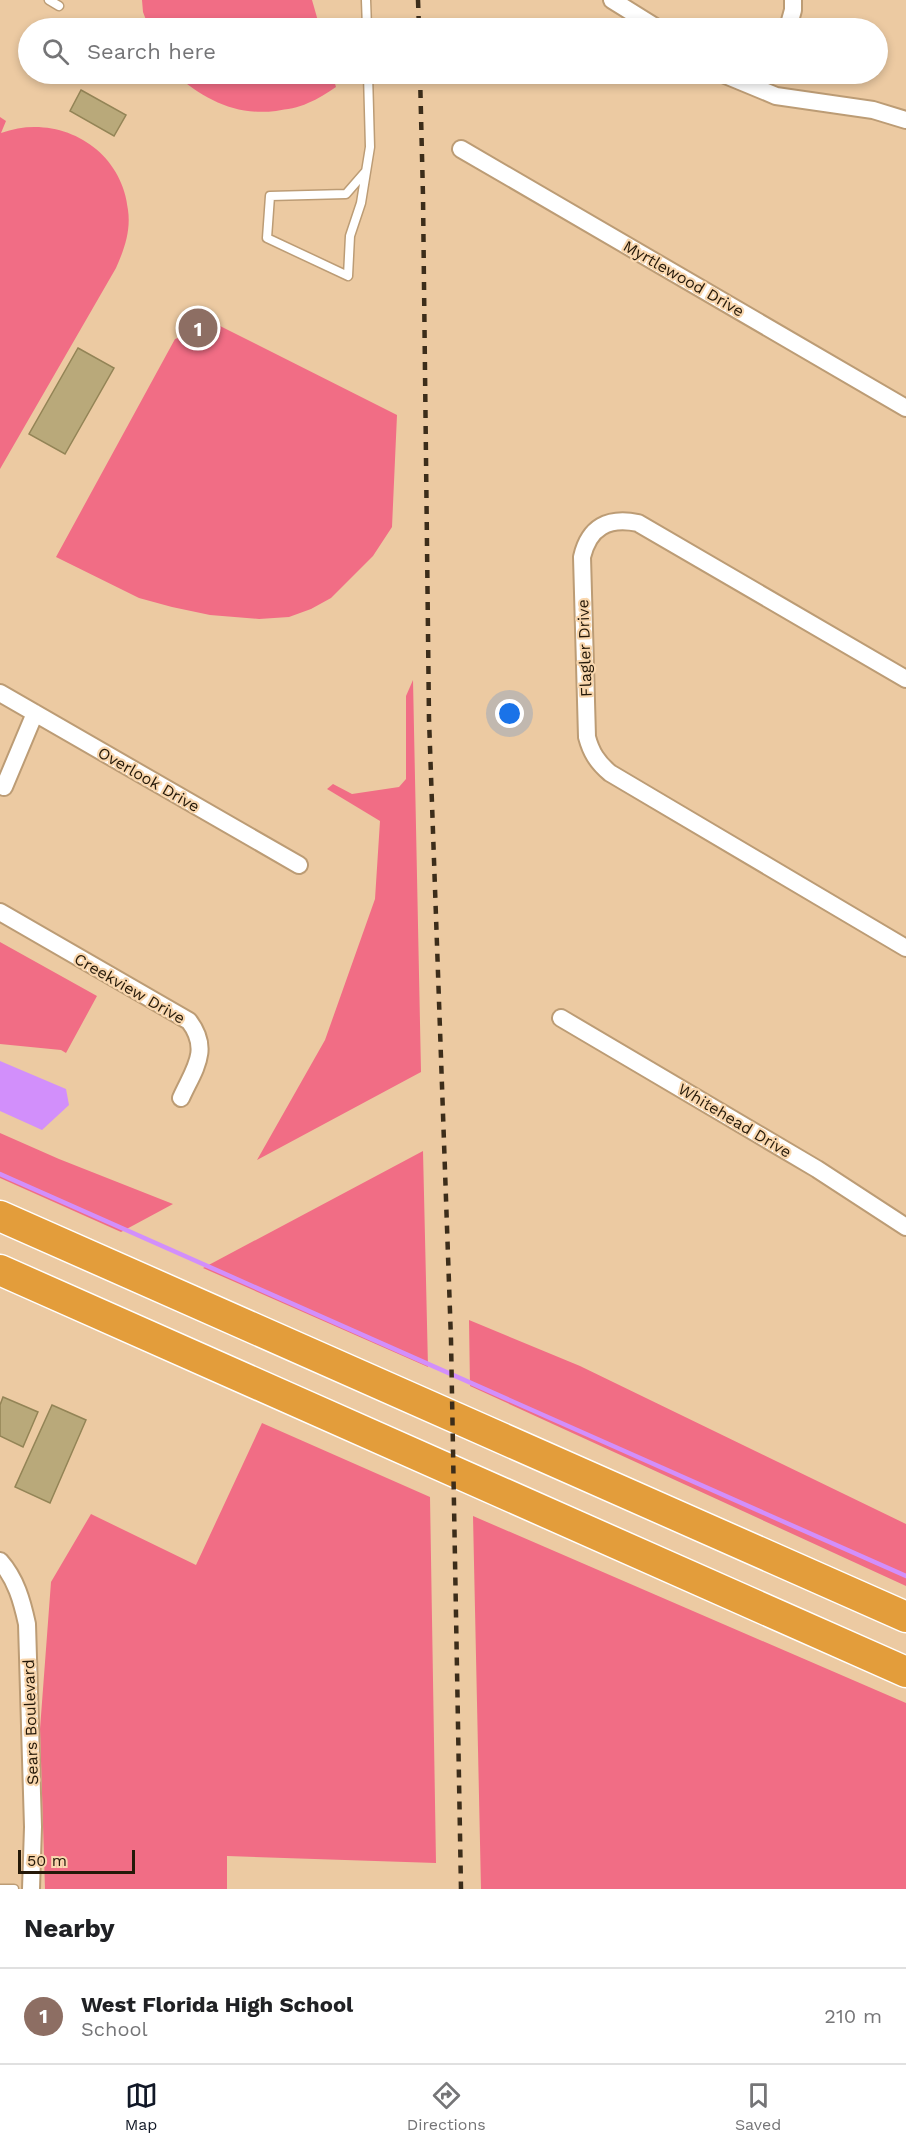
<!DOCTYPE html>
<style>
:root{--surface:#fff;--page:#f2f2f2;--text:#202124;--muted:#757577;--line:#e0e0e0;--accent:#111827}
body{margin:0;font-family:"Work Sans",sans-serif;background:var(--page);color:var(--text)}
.scale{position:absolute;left:18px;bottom:15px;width:117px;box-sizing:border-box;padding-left:6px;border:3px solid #251909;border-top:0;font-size:16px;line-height:21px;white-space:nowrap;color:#251909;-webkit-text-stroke:4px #f9d7ae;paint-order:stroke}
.you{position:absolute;left:510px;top:714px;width:21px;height:21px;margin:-15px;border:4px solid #fff;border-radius:50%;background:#1a73e8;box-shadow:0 0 0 9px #1a73e833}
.badge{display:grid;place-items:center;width:39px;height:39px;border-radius:50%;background:var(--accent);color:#fff;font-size:20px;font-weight:700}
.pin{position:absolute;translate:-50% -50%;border:3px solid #fff;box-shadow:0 2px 6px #0006}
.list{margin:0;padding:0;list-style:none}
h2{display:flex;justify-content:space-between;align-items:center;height:78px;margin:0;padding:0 24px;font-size:26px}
h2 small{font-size:20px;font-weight:400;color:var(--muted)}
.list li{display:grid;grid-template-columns:39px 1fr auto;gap:18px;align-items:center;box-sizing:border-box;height:96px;padding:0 24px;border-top:2px solid var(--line)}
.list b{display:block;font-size:22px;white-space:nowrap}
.list p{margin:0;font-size:20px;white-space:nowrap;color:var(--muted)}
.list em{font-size:20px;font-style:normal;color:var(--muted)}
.icon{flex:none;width:33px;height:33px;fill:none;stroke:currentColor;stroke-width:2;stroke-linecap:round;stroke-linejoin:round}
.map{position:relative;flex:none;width:906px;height:1889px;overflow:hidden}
.search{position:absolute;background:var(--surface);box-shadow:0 3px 9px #0003;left:18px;right:18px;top:18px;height:66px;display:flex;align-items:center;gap:15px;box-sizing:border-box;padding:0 21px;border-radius:33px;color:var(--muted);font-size:22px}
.sheet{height:174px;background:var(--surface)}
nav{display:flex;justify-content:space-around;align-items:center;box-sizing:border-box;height:84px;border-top:2px solid var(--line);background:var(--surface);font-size:16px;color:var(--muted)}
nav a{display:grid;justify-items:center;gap:3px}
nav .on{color:var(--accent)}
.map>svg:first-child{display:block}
.green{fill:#f16d85}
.water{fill:#d28ffb}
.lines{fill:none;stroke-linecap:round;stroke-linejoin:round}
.stream{stroke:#d28ffb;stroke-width:4.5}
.building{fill:#b9a97a;stroke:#938456;stroke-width:1.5}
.service-casing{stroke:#bc9c75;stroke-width:11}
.minor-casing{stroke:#bc9c75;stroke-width:20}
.motorway-casing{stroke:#fff;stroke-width:33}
.service{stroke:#fff;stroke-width:8}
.minor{stroke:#fff;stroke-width:16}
.motorway{stroke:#e39d3b;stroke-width:30}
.rail{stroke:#3c2d1a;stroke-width:4.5;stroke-dasharray:8 8;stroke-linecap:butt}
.labels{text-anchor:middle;stroke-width:4.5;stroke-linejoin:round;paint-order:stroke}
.street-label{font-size:16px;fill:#251909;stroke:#f9d7ae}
</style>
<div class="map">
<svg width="906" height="1889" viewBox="0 0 906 1889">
<rect width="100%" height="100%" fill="#eccaa2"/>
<path class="green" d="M142 0H312L320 28H149L143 12Z
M174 74H332L336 87C327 93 318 99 308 103 298 108 287 109 276 111 234 116 205 99 174 74Z
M0 117 6 121 1 133C57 112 122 147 128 210 131 231 124 250 116 268L0 469Z
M218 325 397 415 392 527 373 556 331 598 311 609 289 617 259 619 210 615 172 607 139 598 56 557 175 339Z
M413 680 421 1072 257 1160 325 1040 375 899 380 821 327 789 333 784 352 794 399 787 406 779V696Z
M0 942 97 996 66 1053 61 1050 0 1044Z
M0 1133 59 1159 173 1204 121 1232 0 1178Z
M423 1151 428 1367 203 1268Z
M469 1320 580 1366 906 1524V1586L470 1386Z
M262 1423 430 1497 436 1863 227 1856V1889H45L40 1729 51 1582 91 1514 196 1565Z
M473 1516 906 1703V1889H481Z"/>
<path class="water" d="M0 1061 66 1089 69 1105 42 1130 0 1111Z"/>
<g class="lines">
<path class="stream" d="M0 1174 906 1576"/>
</g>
<path class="building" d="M81 90 126 115 114 136 70 111Z
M78 348 114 368 65 454 29 434Z
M3 1397 38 1412 23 1447 0 1436V1405Z
M52 1405 86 1420 50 1503 15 1487Z"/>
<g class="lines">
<g class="service-casing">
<path id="service" d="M49 0 59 6
M366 0 367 28
M366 171 346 194 270 196 267 238 348 276 350 236 361 203 370 147 368 74
M0 1889H14"/>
</g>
<g class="minor-casing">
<path id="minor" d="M612 0 657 28
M788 28 793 10V0
M723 74 776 96 873 110 906 120
M461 149 906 408
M906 679 638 523C608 517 589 527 582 557L587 737C591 752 597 762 610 773L906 948
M0 693 299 865
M4 787 35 713
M0 912 189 1021C211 1050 194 1069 181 1098
M561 1018 817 1169 906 1227
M0 1561C16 1579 22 1601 27 1624L33 1827 31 1889"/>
</g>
<g class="motorway-casing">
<path id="motorway" d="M0 1216 906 1617
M0 1270 906 1672"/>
</g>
<use href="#service" class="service"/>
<use href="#minor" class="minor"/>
<use href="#motorway" class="motorway"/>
<path class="rail" d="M418 0 419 28
M420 74 423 196 429 719 451 1340 461 1889"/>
</g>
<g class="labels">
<g class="street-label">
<text transform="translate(684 278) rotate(30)" y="6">Myrtlewood Drive</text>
<text transform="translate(584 648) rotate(-92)" y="6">Flagler Drive</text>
<text transform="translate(149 779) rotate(30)" y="6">Overlook Drive</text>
<text transform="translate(130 988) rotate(30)" y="6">Creekview Drive</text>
<text transform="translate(735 1120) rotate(31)" y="6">Whitehead Drive</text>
<text transform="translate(30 1722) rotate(-92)" y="6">Sears Boulevard</text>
</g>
</g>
</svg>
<div class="scale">50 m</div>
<div class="you"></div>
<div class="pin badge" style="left:198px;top:328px;background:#8d6e63">1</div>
<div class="search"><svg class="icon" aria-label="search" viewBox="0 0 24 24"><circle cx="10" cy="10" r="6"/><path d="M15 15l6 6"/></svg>Search here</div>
</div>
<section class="sheet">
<h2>Nearby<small></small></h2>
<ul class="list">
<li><span class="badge" style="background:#8d6e63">1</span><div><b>West Florida High School</b><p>School</p></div><em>210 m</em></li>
</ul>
</section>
<nav>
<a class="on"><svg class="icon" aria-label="map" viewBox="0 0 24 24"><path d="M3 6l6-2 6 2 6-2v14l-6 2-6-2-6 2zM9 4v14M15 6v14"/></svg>Map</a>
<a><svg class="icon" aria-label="directions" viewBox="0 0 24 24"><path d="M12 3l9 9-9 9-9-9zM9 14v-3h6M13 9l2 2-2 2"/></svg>Directions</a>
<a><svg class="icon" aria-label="saved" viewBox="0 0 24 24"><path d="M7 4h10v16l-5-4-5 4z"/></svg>Saved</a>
</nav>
